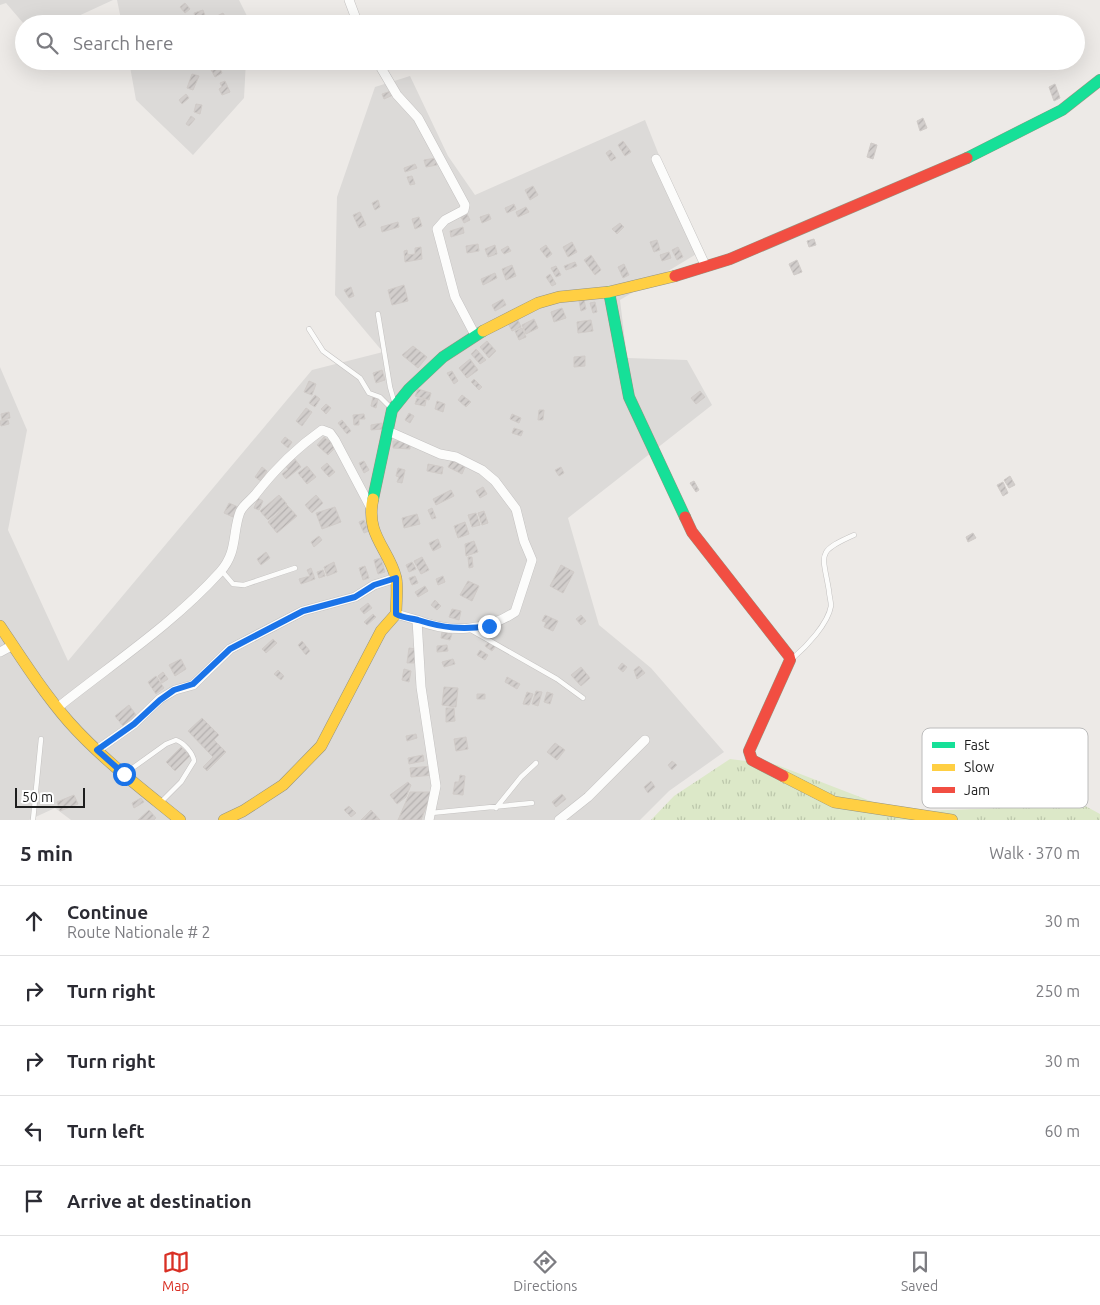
<!DOCTYPE html>
<meta charset="utf-8">
<style>
:root{--surface:#fff;--page:#f2f2f3;--text:#2b2b33;--muted:#7c7c81;--line:#e1e1e2;--accent:#d93025}
body{margin:0;font-family:Ubuntu,sans-serif;background:var(--page);color:var(--text)}
.scale{position:absolute;left:15px;bottom:12px;width:70px;box-sizing:border-box;padding-left:5px;border:2px solid #1e1e1e;border-top:0;font-size:14px;line-height:18px;white-space:nowrap;color:#1e1e1e;-webkit-text-stroke:4px #fff;paint-order:stroke}
.stop{position:absolute;width:15px;height:15px;margin:-11px;border:4px solid #1a73e8;border-radius:50%;background:#fff}
.stop.end{background:#1a73e8;border-color:#fff;box-shadow:0 1px 5px #0008}
.list{margin:0;padding:0;list-style:none}
h2{display:flex;justify-content:space-between;align-items:center;height:65px;margin:0;padding:0 20px;font-size:21px}
h2 small{font-size:16px;font-weight:400;color:var(--muted)}
.list li{display:grid;grid-template-columns:32px 1fr auto;gap:15px;align-items:center;box-sizing:border-box;height:70px;padding:0 20px;border-top:1px solid var(--line)}
.list b{display:block;font-size:19px;white-space:nowrap}
.list p{margin:0;font-size:16px;white-space:nowrap;color:var(--muted)}
.list em{font-size:16px;font-style:normal;color:var(--muted)}
.icon{flex:none;width:28px;height:28px;fill:none;stroke:currentColor;stroke-width:2;stroke-linecap:round;stroke-linejoin:round}
.map{position:relative;flex:none;width:1100px;height:820px;overflow:hidden}
.search{position:absolute;background:var(--surface);box-shadow:0 5px 20px #0002;left:15px;right:15px;top:15px;height:55px;display:flex;align-items:center;gap:12px;box-sizing:border-box;padding:0 18px;border-radius:28px;color:var(--muted);font-size:19px}
.sheet{height:415px;background:var(--surface)}
nav{display:flex;justify-content:space-around;align-items:center;box-sizing:border-box;height:70px;border-top:1px solid var(--line);background:var(--surface);font-size:14px;color:var(--muted)}
nav a{display:grid;justify-items:center;gap:2px}
nav .on{color:var(--accent)}
.map>svg:first-child{display:block}
.residential{fill:#dcdad8}
.grass{fill:url(#grass-tufts)}
.building{fill:url(#building-hatch);stroke:#d0cbc8}
.lines{fill:none;stroke-linecap:round;stroke-linejoin:round}
.lane-casing{stroke:#c4c2c1;stroke-width:5.5}
.street-casing{stroke:#c4c2c1;stroke-width:10}
.fast-casing{stroke:#969480;stroke-width:12}
.slow-casing{stroke:#969480;stroke-width:12}
.jam-casing{stroke:#969480;stroke-width:12}
.lane{stroke:#fcfcfb;stroke-width:4.5}
.street{stroke:#fcfcfb;stroke-width:9}
.fast{stroke:#16e098;stroke-width:11}
.slow{stroke:#ffcf43;stroke-width:11}
.jam{stroke:#f24e42;stroke-width:11}
.route{stroke:#1a73e8;stroke-width:6}
.key{fill:#fff;stroke:#bcbcbc;stroke-width:1}
.key-label{font-size:14px;fill:#1e1e1e}
</style>
<div class="map">
<svg width="1100" height="820" viewBox="0 0 1100 820">
<defs>
<pattern id="grass-tufts" width="24" height="20" patternUnits="userSpaceOnUse" patternTransform="scale(1.25)"><rect width="24" height="20" fill="#dce8c8"/><path d="M3 7l-1-3M5 7V3M7 7l1-3M15 17l-1-3M17 17v-4M19 17l1-3" fill="none" stroke="#bcc7ab"/></pattern>
<pattern id="building-hatch" width="6" height="6" patternUnits="userSpaceOnUse" patternTransform="scale(1.25)"><rect width="6" height="6" fill="#d2cecc"/><path d="M-1 1l2-2M0 6l6-6M5 7l2-2" fill="none" stroke="#b4b0af"/></pattern>
</defs>
<rect width="100%" height="100%" fill="#edeae7"/>
<path class="residential" d="M0 0H113L61 24H24L6 3 0 5Z
M117 0H239L247 16V24H122Z
M129 61H246L244 98 193 155 136 100Z
M410 76 448 156 475 195 645 120 698 253 620 300 627 358 687 360 712 405 568 518 599 625 651 668 724 752 669 791 640 820H71L55 808 29 820H0V367L27 430 8 530 68 661 312 370 383 352 335 295 337 197 375 87Z"/>
<path class="grass" d="M730 759 777 765 899 812 1025 807 1054 789 1100 814V820H651L674 796Z"/>
<path class="building" d="M185 3 190 9 185 13 180 7Z
M203 10 207 21 197 24 194 13Z
M223 13 226 18 220 22 217 16Z
M218 64 222 73 215 77 210 68Z
M192 74 199 76 193 90 187 88Z
M225 81 230 92 222 95 219 89 222 87 220 83Z
M1055 84 1060 98 1054 101 1049 87Z
M391 91 393 95 384 99 382 94Z
M186 94 189 98 182 104 179 100Z
M196 104 202 105 200 114 194 112Z
M191 116 195 119 189 126 186 124Z
M923 118 927 128 920 131 917 121Z
M623 141 631 152 625 156 618 145Z
M871 143 877 145 873 159 867 157Z
M610 150 616 158 611 161 606 153Z
M436 158 437 165 426 167 424 160Z
M415 164 417 168 405 172 404 168Z
M412 176 415 184 410 185 407 177Z
M533 186 538 195 530 200 525 190Z
M378 200 380 207 375 210 372 203Z
M514 204 516 209 507 213 505 208Z
M526 207 529 212 518 217 516 212Z
M360 212 366 225 359 228 353 215Z
M467 214 470 220 464 223 461 217Z
M489 214 491 219 482 223 480 217Z
M419 217 422 226 415 229 412 219Z
M398 222 399 227 382 232 381 227Z
M620 223 624 227 617 234 612 229Z
M463 227 464 233 451 237 450 231Z
M814 239 816 245 809 247 807 241Z
M657 240 660 250 654 252 650 242Z
M572 242 577 252 568 257 563 247Z
M478 244 479 251 467 253 466 246Z
M495 245 497 254 488 257 485 249Z
M546 245 552 254 547 258 540 249Z
M508 246 511 251 504 254 501 250Z
M421 247 422 259 405 262 404 251 407 250 408 255 415 254V248Z
M678 247 683 257 677 260 672 250Z
M669 252 671 258 662 261 660 255Z
M591 255 601 270 595 275 584 260Z
M797 260 802 272 794 275 789 264Z
M575 262 577 266 566 270 564 266Z
M624 264 629 275 623 278 618 267Z
M512 265 516 276 506 280 502 269Z
M556 266 561 275 556 277 551 268Z
M495 273 497 278 483 285 481 279Z
M550 274 556 284 552 286 546 277Z
M404 285 408 301 392 305 388 290Z
M351 287 354 296 349 298 344 290Z
M503 299 506 305 495 311 492 305Z
M584 300 586 309 581 311 579 301Z
M595 302 597 312 593 313 590 303Z
M562 308 566 318 554 322 551 312Z
M534 319 538 328 526 334 522 325Z
M518 320 521 327 512 331 509 325Z
M591 320 593 331 578 333 577 322Z
M522 328 526 337 519 340 515 331Z
M487 341 496 351 489 358 480 347Z
M413 346 427 357 418 368 402 355Z
M476 349 486 360 480 364 471 354Z
M585 356V366L574 367V357Z
M470 359 478 370 467 378 459 368Z
M382 370 385 380 376 383 373 373Z
M452 371 458 381 454 384 447 373Z
M474 379 482 387 479 390 471 382Z
M309 381 316 384 312 395 304 392Z
M418 389 431 393 429 400 415 396Z
M700 391 705 397 696 404 691 398Z
M315 395 320 399 315 407 309 403Z
M462 395 471 402 466 407 458 400Z
M373 397 378 399 376 408 371 406Z
M417 398 426 400 425 406 415 404Z
M437 401 445 404 443 412 435 409Z
M326 404 331 408 326 414 321 409Z
M306 408 312 412 302 426 296 421Z
M539 410H544L543 420H538Z
M9 412 10 418 2 420 1 414Z
M409 413 414 416 410 423 405 420Z
M364 414 365 419H359V425H354L353 415Z
M512 414 521 418 519 423 510 419Z
M8 420 9 424 1 426 0 421Z
M342 420 351 431 347 434 338 423Z
M382 423 383 429 371 430V425Z
M514 428 523 431 521 436 512 433Z
M285 437 292 442 288 448 281 442Z
M324 437 336 447 328 455 317 445Z
M393 441H410V449L393 448Z
M294 458 301 467 286 479 282 474 288 469 286 466Z
M452 460 465 467 462 474 448 467Z
M364 461 369 470 364 473 359 463Z
M327 463 335 472 329 477 321 468Z
M428 464 443 467 442 474 427 471Z
M307 466 316 477 307 484 298 473Z
M262 467 267 471 261 481 255 477Z
M561 467 564 473 559 476 555 470Z
M398 468 405 470 402 483 397 482 399 477 396 476Z
M1010 476 1015 485 1009 488 1004 480Z
M694 481 699 490 696 492 690 483Z
M1003 482 1008 493 1003 496 997 485Z
M483 487 487 494 480 498 476 491Z
M451 490 454 496 436 505 433 499Z
M279 495 287 504 268 520 260 511Z
M316 495 323 503 312 513 305 505Z
M258 498 263 501 259 510 254 508Z
M229 503 238 507 233 517 224 513Z
M287 505 297 516 277 533 268 522Z
M335 507 341 522 322 529 316 513Z
M432 508 436 518 432 519 428 510Z
M484 511 488 523 482 525 478 513Z
M476 513 480 525 472 527 468 515Z
M417 514 420 524 404 528 402 518Z
M364 520 369 531 364 533 359 522Z
M465 522 469 534 458 538 454 526Z
M973 533 976 538 968 542 966 537Z
M319 536 322 540 314 547 311 542Z
M438 539 441 547 433 551 429 543Z
M474 541 478 552 466 556 465 544Z
M266 552 270 558 261 565 257 559Z
M422 557 429 570 421 574 414 561Z
M468 557H472L473 567 469 568Z
M381 558 385 572 378 574 374 560Z
M334 562 337 572 327 576 324 567Z
M412 562 416 569 409 572 406 565Z
M561 565 574 572 563 593 550 586Z
M365 566 369 578 363 580 359 568Z
M311 568 315 579 301 584 299 579 310 576 307 570Z
M323 570 325 576 319 578 317 572Z
M415 576 418 583 412 585 409 578Z
M443 576 445 582 438 585 436 579Z
M468 581 479 586 472 601 460 595Z
M425 586 428 591 418 597 415 592Z
M435 600 441 606 437 610 431 605Z
M368 603 372 608 364 614 360 609Z
M452 609 461 611 459 620 449 617Z
M373 614 376 617 367 625 364 622Z
M545 615 558 621 553 631 544 627 546 622 542 621Z
M581 615 586 621 581 625 576 619Z
M442 632 452 634 450 640 441 638Z
M273 639 277 643 266 653 262 649Z
M302 641 310 651 306 655 298 645Z
M489 641 496 646 492 651 485 646Z
M447 645 448 651 437 652V646Z
M409 648 416 649 414 663H407Z
M480 650 488 655 485 660 477 655Z
M181 659 186 669 175 676 169 665Z
M453 659 455 664 444 667 442 662Z
M622 663 627 667 623 672 618 668Z
M639 666 645 673 637 679 634 670Z
M581 667 590 678 581 686 571 675Z
M404 669 411 671 409 682 402 680Z
M278 670 284 676 281 680 274 674Z
M163 672 168 679 162 683 158 676Z
M156 676 164 688 156 694 148 682Z
M507 677 520 684 517 689 505 682Z
M444 687 458 688 456 707 442 705Z
M536 691 542 692 538 706 532 704Z
M527 692 533 694 529 705 523 704Z
M547 692 553 694 550 704 544 702Z
M477 694H485V699H477Z
M129 705 136 715 123 726 115 716Z
M446 708H454L455 721 446 722Z
M202 718 219 735 214 740 226 752 207 771 203 767 213 757 188 731Z
M416 734 417 738 407 741 406 736Z
M466 737 468 749 456 751 454 739Z
M555 743 565 750 557 760 547 752Z
M181 747 190 756 175 771 166 762Z
M423 755 424 761 409 764 408 758Z
M672 761 677 765 672 770 668 765Z
M433 766 434 775 411 777 410 768Z
M460 775 465 776 463 795 453 794 455 782H459Z
M651 781 655 787 648 793 644 787Z
M408 782 411 785 406 797 397 804 390 795Z
M410 792H432L421 820H398Z
M562 794 566 799 556 807 552 802Z
M74 795 78 804 60 811 57 802Z
M141 798 144 802 134 808 132 803Z
M349 806 356 813 351 817 344 810Z
M149 810 156 818 154 820H138Z
M371 810 380 820H361Z"/>
<g class="lines">
<g class="lane-casing">
<path id="lane" d="M378 314 390 387 394 401
M309 329 323 351 360 378 369 393 380 397 391 408
M221 570 233 584 244 585 295 568
M471 630 557 679 583 698
M793 658C806 647 828 624 831 606 831 601 829 595 829 591 823 554 815 552 854 535
M127 772 166 744 176 740C184 743 193 753 194 761L181 782 162 801
M496 808 521 777 536 763
M431 813 532 803
M33 820 41 739"/>
</g>
<g class="street-casing">
<path id="street" d="M349 0 358 24
M377 61 397 95 418 118 465 205 464 210 445 220 437 229 455 297 475 335
M656 159 706 267
M388 431 440 454 456 457 482 470 495 481 516 509 524 541 532 560 515 612C485 632 449 633 417 620
M396 614 417 620 421 687 436 786 429 820
M0 652 13 645
M57 708C112 664 173 624 220 572 238 552 232 533 240 512 243 505 250 501 255 495 275 469 295 449 322 430L330 433 335 440 371 508
M97 750 134 724 160 699 175 690 193 685 230 649 303 611 355 597 374 585 396 578
M559 820 588 797 645 740"/>
</g>
<g class="fast-casing">
<path id="fast" d="M967 158 1062 110 1100 80
M609 292 629 397 685 517
M373 499 392 410 409 389 443 357 483 331"/>
</g>
<g class="slow-casing">
<path id="slow" d="M483 331 538 303 559 297 609 292 675 276
M0 626C22 659 43 692 69 722 102 759 142 789 180 820
M783 776 834 802 952 820
M224 820 243 811 283 785 321 746 381 631 396 614C396 603 398 589 396 578 389 549 365 535 373 499"/>
</g>
<g class="jam-casing">
<path id="jam" d="M675 276 730 259 967 158
M685 517 692 532 789 656 790 660 749 751 752 760 783 776"/>
</g>
<use href="#lane" class="lane"/>
<use href="#street" class="street"/>
<use href="#fast" class="fast"/>
<use href="#slow" class="slow"/>
<use href="#jam" class="jam"/>
</g>
<g class="lines">
<path class="route" d="M124 774 97 750 134 724 160 700 174 690 193 684 230 649 303 611 355 597 374 585 396 578V614C403 618 410 618 418 620 443 628 463 630 489 626"/>
</g>
<rect x="922" y="728" width="166" height="80" rx="8" class="key"/>
<rect x="932" y="742" width="23" height="6" fill="#16e098"/>
<rect x="932" y="764" width="23" height="7" fill="#ffcf43"/>
<rect x="932" y="787" width="23" height="6" fill="#f24e42"/>
<g class="key-label">
<text x="964" y="750">Fast</text>
<text x="964" y="772">Slow</text>
<text x="964" y="795">Jam</text>
</g>
</svg>
<div class="scale">50 m</div>
<div class="stop" style="left:124px;top:774px"></div>
<div class="stop end" style="left:489px;top:626px"></div>
<div class="search"><svg class="icon" aria-label="search" viewBox="0 0 24 24"><circle cx="10" cy="10" r="6"/><path d="M15 15l6 6"/></svg>Search here</div>
</div>
<section class="sheet">
<h2>5 min<small>Walk · 370 m</small></h2>
<ul class="list">
<li><svg class="icon" aria-label="ahead" viewBox="0 0 24 24"><path d="M12 20V5M6 11l6-6 6 6"/></svg><div><b>Continue</b><p>Route Nationale # 2</p></div><em>30 m</em></li>
<li><svg class="icon" aria-label="right" viewBox="0 0 24 24"><path d="M7 20v-9h11M14 6l5 5-5 5"/></svg><div><b>Turn right</b></div><em>250 m</em></li>
<li><svg class="icon" aria-label="right" viewBox="0 0 24 24"><path d="M7 20v-9h11M14 6l5 5-5 5"/></svg><div><b>Turn right</b></div><em>30 m</em></li>
<li><svg class="icon" aria-label="left" viewBox="0 0 24 24"><path d="M17 20v-9H6M10 6l-5 5 5 5"/></svg><div><b>Turn left</b></div><em>60 m</em></li>
<li><svg class="icon" aria-label="arrive" viewBox="0 0 24 24"><path d="M6 21V4h12l-3 4 3 4H6"/></svg><div><b>Arrive at destination</b></div></li>
</ul>
</section>
<nav>
<a class="on"><svg class="icon" aria-label="map" viewBox="0 0 24 24"><path d="M3 6l6-2 6 2 6-2v14l-6 2-6-2-6 2zM9 4v14M15 6v14"/></svg>Map</a>
<a><svg class="icon" aria-label="directions" viewBox="0 0 24 24"><path d="M12 3l9 9-9 9-9-9zM9 14v-3h6M13 9l2 2-2 2"/></svg>Directions</a>
<a><svg class="icon" aria-label="saved" viewBox="0 0 24 24"><path d="M7 4h10v16l-5-4-5 4z"/></svg>Saved</a>
</nav>
